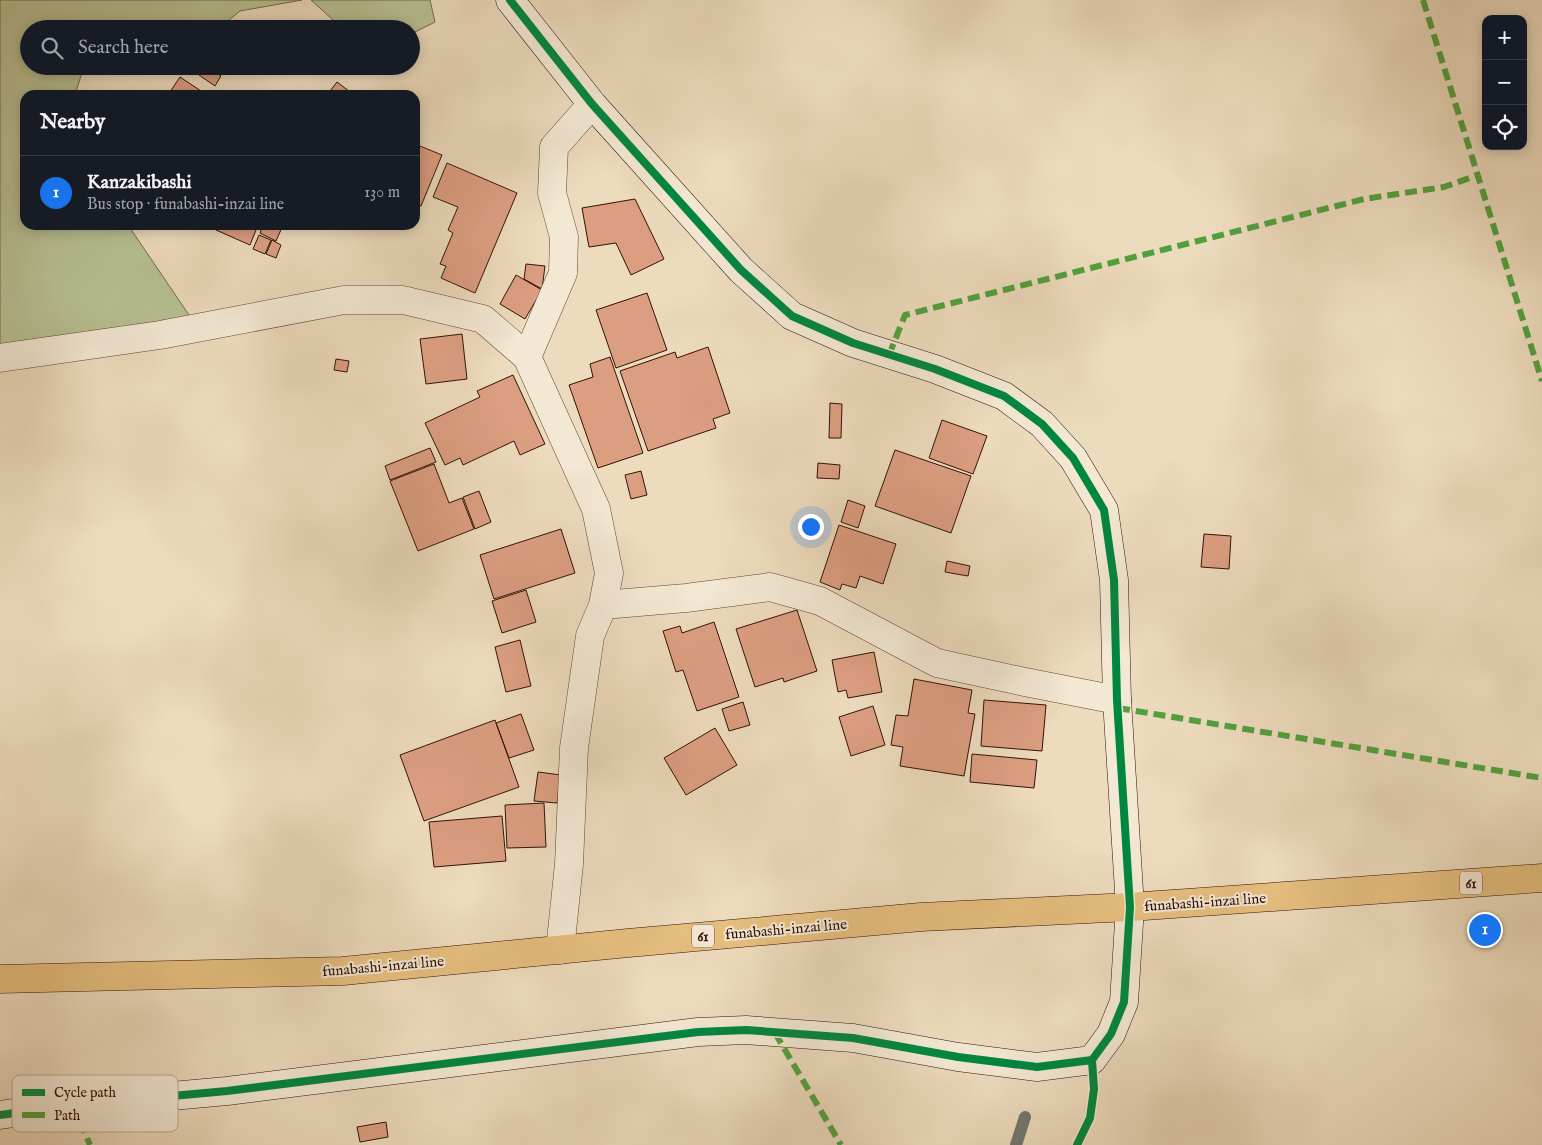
<!DOCTYPE html>
<meta charset="utf-8">
<style>
:root{--surface:#171b24;--page:#20242c;--text:#f1f3f6;--muted:#9ea1a6;--line:#363941;--accent:#1a73e8}
body{margin:0;font-family:"IM FELL English",serif;background:var(--page);color:var(--text)}
.controls{position:absolute;right:15px;top:15px;display:grid;overflow:hidden;border-radius:10px;box-shadow:0 2px 12px #0003}
.controls button{width:45px;height:45px;display:grid;place-items:center;padding:0;border:0;border-bottom:1px solid var(--line);background:var(--surface);color:var(--text);font:25px sans-serif}
.you{position:absolute;left:810px;top:526px;width:18px;height:18px;margin:-12px;border:4px solid #fff;border-radius:50%;background:#1a73e8;box-shadow:0 0 0 8px #1a73e833}
.badge{display:grid;place-items:center;width:32px;height:32px;border-radius:50%;background:var(--accent);color:#fff;font-size:16px;font-weight:700}
.pin{position:absolute;translate:-50% -50%;border:2px solid #fff;box-shadow:0 1px 5px #0006}
.list{margin:0;padding:0;list-style:none}
h2{display:flex;justify-content:space-between;align-items:center;height:65px;margin:0;padding:0 20px;font-size:21px}
h2 small{font-size:16px;font-weight:400;color:var(--muted)}
.list li{display:grid;grid-template-columns:32px 1fr auto;gap:15px;align-items:center;box-sizing:border-box;height:75px;padding:0 20px;border-top:1px solid var(--line)}
.list b{display:block;font-size:19px;white-space:nowrap}
.list p{margin:0;font-size:16px;white-space:nowrap;color:var(--muted)}
.list em{font-size:16px;font-style:normal;color:var(--muted)}
.icon{flex:none;width:28px;height:28px;fill:none;stroke:currentColor;stroke-width:2;stroke-linecap:round;stroke-linejoin:round}
.map{position:relative;flex:none;width:1542px;height:1145px;overflow:hidden}
.search{position:absolute;background:var(--surface);box-shadow:0 2px 12px #0003;left:20px;top:20px;width:400px;height:55px;display:flex;align-items:center;gap:12px;box-sizing:border-box;padding:0 18px;border-radius:28px;color:var(--muted);font-size:19px}
.panel{position:absolute;background:var(--surface);box-shadow:0 2px 12px #0003;left:20px;top:90px;width:400px;height:140px;border-radius:15px}
.map>svg:first-child{display:block}
.green{fill:#b7c092;stroke:#74694c}
.lines{fill:none;stroke-linecap:round;stroke-linejoin:round}
.stream{stroke:#717671;stroke-width:12}
.building{fill:#dc9e81;stroke:#311206}
.street-casing{stroke:#604434;stroke-width:29}
.secondary-casing{stroke:#311206;stroke-width:29}
.primary-casing{stroke:#311206;stroke-width:29}
.street{stroke:#f3e8d4;stroke-width:28}
.secondary{stroke:#f3e8d4;stroke-width:28}
.primary{stroke:#e6be7e;stroke-width:28}
.quiet{stroke:#52a03d;stroke-width:6;stroke-dasharray:12 6;stroke-linecap:butt}
.cycleway-casing{stroke:#f3e8d4;stroke-width:11}
.cycleway{stroke:#00873e;stroke-width:8}
.labels{text-anchor:middle;stroke-width:4;stroke-linejoin:round;paint-order:stroke}
.shield{fill:#f3e8d4;stroke:#6b5244;stroke-width:1}
.shield-label{font-size:14px;font-weight:bold;fill:#311206}
.street-label{font-size:15px;fill:#311206;stroke:#f3e8d4}
.key{fill:#f3e8d4;stroke:#b9a896;stroke-width:1}
.key-label{font-size:14px;fill:#311206}
</style>
<div class="map">
<svg width="1542" height="1145" viewBox="0 0 1542 1145">
<rect width="100%" height="100%" fill="#eddbbd"/>
<filter id="stains"><feTurbulence type="fractalNoise" baseFrequency=".004" numOctaves="4"/><feColorMatrix values="0 0 0 0 .2 0 0 0 0 .09 0 0 0 0 .02 0 0 0 .5 -.17"/></filter>
<radialGradient id="worn" r=".72"><stop offset=".6" stop-color="#630" stop-opacity="0"/><stop offset="1" stop-color="#630" stop-opacity=".3"/></radialGradient>
<path class="green" d="M0 0H302L240 11 218 29H29V66H84L75 95H25V225H128L191 318 0 346Z
M311 0H430L435 22 411 34V29H343Z"/>
<g class="lines">
<path class="stream" d="M1016 1145 1025 1117"/>
</g>
<path class="building" d="M205 66 221 76 215 86 199 75Z
M180 77 207 95H168Z
M337 82 354 95H327Z
M415 144 442 155 421 206 415 204Z
M447 163 517 193 475 293 441 278 446 266 440 264 453 233 448 230 458 207 433 197Z
M635 199 664 259 631 275 616 243 589 247 582 208Z
M219 225H258L250 245 216 230Z
M263 225H283L276 241 260 233Z
M259 235 271 240 265 254 253 249Z
M272 240 281 245 276 258 266 254Z
M526 264 545 266 542 289 524 279Z
M516 275 542 290 525 319 500 304Z
M647 293 667 350 616 368 596 310Z
M462 334 467 379 426 384 420 339Z
M708 347 730 413 713 419 716 428 648 451 620 371 675 352 677 358Z
M610 357 643 453 598 468 569 385 593 377 590 364Z
M336 359 349 361 347 372 334 370Z
M513 375 545 444 520 455 514 441 463 465 460 458 445 465 425 423 480 397 477 391Z
M830 403 842 404 841 438H829Z
M942 420 987 436 973 474 929 458Z
M430 448 436 462 390 480 385 466Z
M895 450 971 476 951 533 875 506Z
M818 463 840 465 839 479 817 478Z
M434 464 449 503 462 498 474 529 418 551 390 481Z
M641 471 647 495 631 499 625 475Z
M479 491 491 522 475 529 463 497Z
M848 500 865 506 858 528 841 522Z
M839 525 896 544 883 584 860 576 856 588 842 584 840 590 820 582Z
M561 529 575 573 494 599 480 555Z
M1204 534 1231 536 1229 569 1201 567Z
M947 561 970 566 968 576 945 572Z
M526 590 536 622 502 633 492 601Z
M797 610 817 671 784 682 783 678 755 687 736 629Z
M714 622 739 697 697 711 683 670 676 672 663 631 680 626 682 633Z
M520 640 531 686 506 692 495 647Z
M874 652 882 692 848 698 846 690 838 692 832 660Z
M914 679 972 690 968 713 975 714 964 776 900 766 903 747 891 745 896 715 908 716Z
M984 700 1046 705 1042 751 981 746Z
M743 702 750 725 729 731 722 709Z
M873 706 885 745 851 756 839 717Z
M521 714 534 750 509 758 496 723Z
M495 720 519 787 424 821 400 755Z
M715 728 737 765 686 795 664 758Z
M972 754 1037 760 1034 788 970 782Z
M538 772 561 775 557 803 534 801Z
M544 803 546 847 507 848 505 805Z
M502 816 506 861 434 867 429 822Z
M386 1122 388 1137 360 1142 357 1127Z"/>
<g class="lines">
<g class="street-casing">
<path id="street" d="M527 357 563 273 564 237 552 193 554 147 592 104
M0 358 160 335 344 300H403L483 319 527 357 596 509 609 573 603 605 590 636 574 748 569 864 560 950
M603 605 686 598 770 587 820 601 937 663 1025 682 1117 700"/>
</g>
<g class="secondary-casing">
<path id="secondary" d="M0 1115 73 1105 227 1091 698 1032 746 1030 853 1038 958 1057 1037 1067 1092 1060 1111 1034 1124 1002 1130 907 1117 700 1114 580 1104 510 1073 458 1042 424 1004 396 935 369 853 343 792 316 741 270 592 104 510 0"/>
</g>
<g class="primary-casing">
<path id="primary" d="M0 979 343 971 628 943 921 917 1130 907 1542 878"/>
</g>
<use href="#street" class="street"/>
<use href="#secondary" class="secondary"/>
<use href="#primary" class="primary"/>
<path class="quiet" d="M1423 0 1542 381
M889 355 905 315 1364 199 1444 187 1478 175
M1118 708 1542 778
M775 1033 841 1145
M73 1105 90 1145"/>
<g class="cycleway-casing">
<path id="cycleway" d="M0 1115 73 1105 227 1091 698 1032 746 1030 853 1038 958 1057 1037 1067 1092 1060 1111 1034 1124 1002 1130 907 1117 700 1114 580 1104 510 1073 458 1042 424 1004 396 935 369 853 343 792 316 741 270 592 104 510 0
M1077 1145 1090 1118 1094 1089 1092 1060"/>
</g>
<use href="#cycleway" class="cycleway"/>
</g>
<g class="labels">
<g class="shield">
<rect x="1460" y="871.5" width="22" height="23" rx="4"/>
<rect x="692" y="924.5" width="22" height="23" rx="4"/>
</g>
<g class="shield-label">
<text x="1471" y="888">61</text>
<text x="703" y="941">61</text>
</g>
<g class="street-label">
<text transform="translate(1205 902) rotate(-4)" y="5">funabashi-inzai line</text>
<text transform="translate(786 929) rotate(-5)" y="5">funabashi-inzai line</text>
<text transform="translate(383 966) rotate(-5)" y="5">funabashi-inzai line</text>
</g>
</g>
<rect x="12" y="1075" width="166" height="57" rx="8" class="key"/>
<rect x="22" y="1089" width="23" height="7" fill="#00873e"/>
<rect x="22" y="1112" width="23" height="6" fill="#52a03d"/>
<g class="key-label">
<text x="54" y="1097">Cycle path</text>
<text x="54" y="1120">Path</text>
</g>
<rect width="100%" height="100%" filter="url(#stains)"/>
<rect width="100%" height="100%" fill="url(#worn)"/>
</svg>
<div class="controls">
<button>+</button>
<button>−</button>
<button><svg class="icon" aria-label="locate" viewBox="0 0 24 24"><circle cx="12" cy="12" r="6"/><path d="M12 2v4M12 18v4M2 12h4M18 12h4"/></svg></button>
</div>
<div class="you"></div>
<div class="pin badge" style="left:1485px;top:930px">1</div>
<div class="search"><svg class="icon" aria-label="search" viewBox="0 0 24 24"><circle cx="10" cy="10" r="6"/><path d="M15 15l6 6"/></svg>Search here</div>
<section class="panel">
<h2>Nearby<small></small></h2>
<ul class="list">
<li><span class="badge">1</span><div><b>Kanzakibashi</b><p>Bus stop · funabashi-inzai line</p></div><em>130 m</em></li>
</ul>
</section>
</div>
